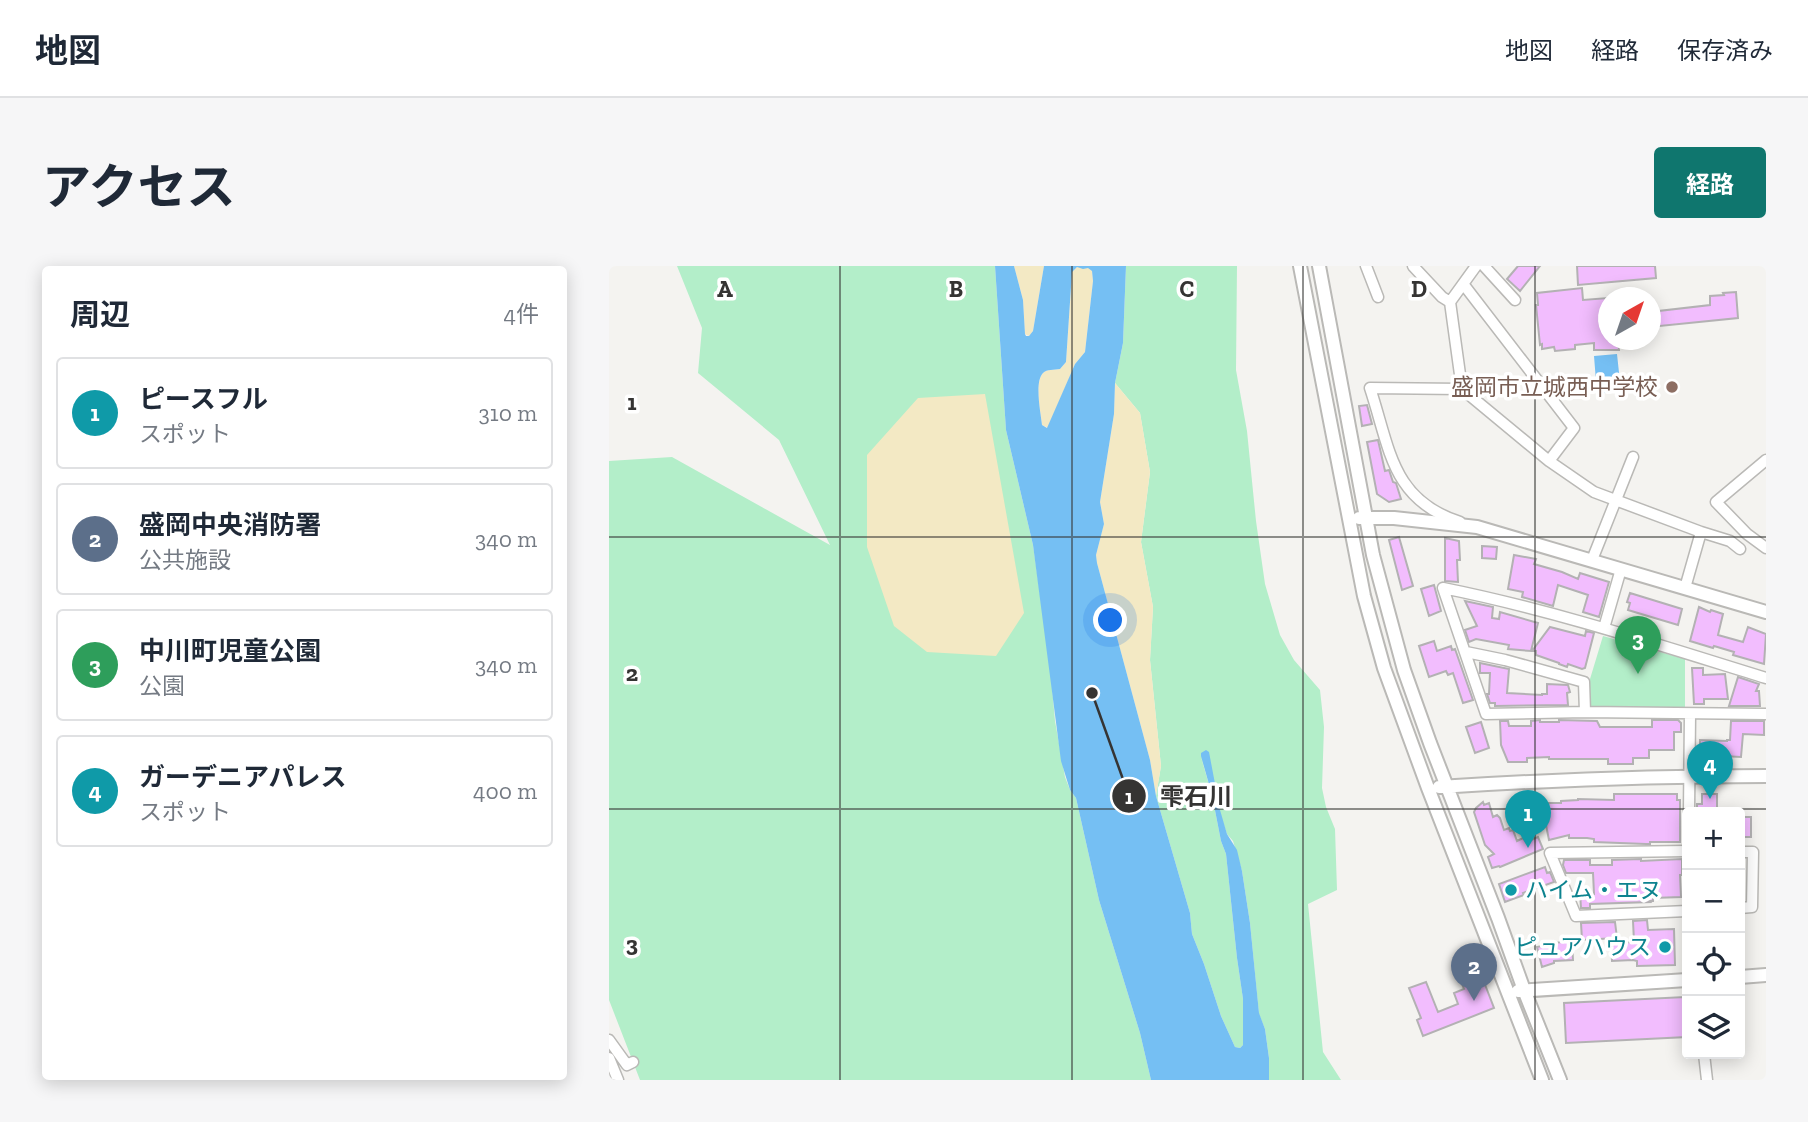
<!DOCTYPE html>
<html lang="ja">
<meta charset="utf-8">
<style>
:root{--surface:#fff;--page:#f6f6f7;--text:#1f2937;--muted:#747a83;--line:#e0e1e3;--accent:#0f766e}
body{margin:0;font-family:"Zilla Slab","Noto Sans JP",serif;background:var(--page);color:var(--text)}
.controls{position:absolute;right:21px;bottom:21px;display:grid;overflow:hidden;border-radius:7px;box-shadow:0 4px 18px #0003}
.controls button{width:63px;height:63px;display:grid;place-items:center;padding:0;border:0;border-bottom:2px solid var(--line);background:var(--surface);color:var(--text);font:35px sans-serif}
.compass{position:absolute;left:989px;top:21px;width:63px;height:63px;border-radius:50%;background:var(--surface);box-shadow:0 4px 18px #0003;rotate:40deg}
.you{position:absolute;left:502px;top:355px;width:24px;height:24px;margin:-18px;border:5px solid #fff;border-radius:50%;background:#1a73e8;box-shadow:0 0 0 10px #1a73e833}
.badge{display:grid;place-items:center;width:46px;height:46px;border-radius:50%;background:var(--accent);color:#fff;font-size:23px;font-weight:700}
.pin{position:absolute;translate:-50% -58px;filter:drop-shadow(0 2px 4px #0008)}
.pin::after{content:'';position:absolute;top:37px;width:24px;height:21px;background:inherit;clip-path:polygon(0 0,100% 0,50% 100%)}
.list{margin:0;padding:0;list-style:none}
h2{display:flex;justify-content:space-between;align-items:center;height:91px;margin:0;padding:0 28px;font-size:30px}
h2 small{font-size:23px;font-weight:400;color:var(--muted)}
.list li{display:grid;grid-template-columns:46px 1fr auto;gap:21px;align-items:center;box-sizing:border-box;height:112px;margin:0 14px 14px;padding:0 14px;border:2px solid var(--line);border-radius:7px}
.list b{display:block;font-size:26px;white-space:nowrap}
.list p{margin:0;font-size:23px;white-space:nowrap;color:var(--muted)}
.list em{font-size:23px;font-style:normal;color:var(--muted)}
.icon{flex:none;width:38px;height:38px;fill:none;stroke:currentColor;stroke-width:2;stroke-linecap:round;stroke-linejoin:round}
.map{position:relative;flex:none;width:1157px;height:814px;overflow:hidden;border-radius:7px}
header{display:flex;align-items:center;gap:42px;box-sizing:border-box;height:98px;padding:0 35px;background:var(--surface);border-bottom:2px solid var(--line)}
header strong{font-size:33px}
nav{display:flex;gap:38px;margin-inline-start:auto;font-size:24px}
.intro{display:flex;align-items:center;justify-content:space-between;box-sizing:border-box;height:168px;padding:0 42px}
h1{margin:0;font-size:49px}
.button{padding:18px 32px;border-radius:7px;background:var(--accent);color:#fff;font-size:24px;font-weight:700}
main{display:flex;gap:42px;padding:0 42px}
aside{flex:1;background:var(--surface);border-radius:7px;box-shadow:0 4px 18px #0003}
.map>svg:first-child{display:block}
.green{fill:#b3eec9}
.sand{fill:#f3e9c4}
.water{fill:#75bff3;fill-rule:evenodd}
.building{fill:#f2bdfe;stroke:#b3b1b3;stroke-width:2}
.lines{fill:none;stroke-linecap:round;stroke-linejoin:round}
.minor-casing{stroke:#bab9b6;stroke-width:13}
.tertiary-casing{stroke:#bab9b6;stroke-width:16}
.minor{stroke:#fff;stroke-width:10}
.tertiary{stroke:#fff;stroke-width:12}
.grid{fill:none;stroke:#353433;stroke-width:2;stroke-opacity:0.55}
.education-dot{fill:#8d6e63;stroke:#fff;stroke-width:2.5}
.culture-dot{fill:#0f9aa8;stroke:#fff;stroke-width:2.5}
.labels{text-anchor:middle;stroke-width:7;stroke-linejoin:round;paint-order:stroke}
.education-label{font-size:23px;fill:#785e54;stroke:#fff;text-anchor:end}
.culture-label{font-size:23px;fill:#0d838f;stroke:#fff;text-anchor:start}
.grid-label{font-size:23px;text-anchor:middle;font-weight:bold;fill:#353433;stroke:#fff;stroke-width:7;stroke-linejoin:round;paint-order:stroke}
.leader{fill:none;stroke:#353433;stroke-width:2.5}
.callout-dot{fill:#353433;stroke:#fff;stroke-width:2.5}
.mark-label{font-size:21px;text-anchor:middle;font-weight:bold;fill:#fff}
.callout-label{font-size:24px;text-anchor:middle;font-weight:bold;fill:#353433;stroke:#fff;stroke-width:7;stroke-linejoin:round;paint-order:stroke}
</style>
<header>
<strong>地図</strong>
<nav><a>地図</a><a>経路</a><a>保存済み</a></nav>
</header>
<div class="intro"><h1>アクセス</h1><a class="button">経路</a></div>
<main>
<aside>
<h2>周辺<small>4件</small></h2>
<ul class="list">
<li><span class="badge" style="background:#0f9aa8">1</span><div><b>ピースフル</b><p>スポット</p></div><em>310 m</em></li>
<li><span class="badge" style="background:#5c6f8a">2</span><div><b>盛岡中央消防署</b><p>公共施設</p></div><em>340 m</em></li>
<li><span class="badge" style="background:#2e9e5b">3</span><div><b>中川町児童公園</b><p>公園</p></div><em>340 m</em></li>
<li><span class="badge" style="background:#0f9aa8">4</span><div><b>ガーデニアパレス</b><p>スポット</p></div><em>400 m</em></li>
</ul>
</aside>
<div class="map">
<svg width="1157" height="814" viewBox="0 0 1157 814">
<rect width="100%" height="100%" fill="#f4f3f0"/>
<path class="green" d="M68 0H386L397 164 424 279 441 398 446 455 456 511 461 524 467 532 490 634 531 767 542 814H31L0 734V195L63 191 221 279 170 174 89 107 93 62Z
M517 0H628L627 104 638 165 647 255 656 318 671 369 685 394 711 424 715 461 713 522 717 541 726 563 728 624 699 638 714 786 732 814H660V792L656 763 650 748 641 657 633 605 624 575 618 568 592 491 603 529 612 575 617 588 628 692 634 733V779L631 782 626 781 612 750 595 698 583 668 581 647 547 530 552 500 541 394 544 341 532 276 541 206 531 147 506 117 514 77Z
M994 370 1076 393V442H985L981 439V413Z"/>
<path class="sand" d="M405 0H435L424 65 420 70 416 68 414 34Z
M468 1H479L483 5 484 15 476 86 466 98 439 162 433 159C432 148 425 117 434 107 438 103 445 104 451 103L457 96 463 6Z
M506 117 531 147 541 206 532 276 544 341 541 394 552 500 547 530 541 494 488 297 487 289 495 258 491 236 505 148Z
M376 128 415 347 387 390 318 386 285 360 258 281V189L309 132Z"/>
<path class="water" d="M386 0H405L414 34 416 68 417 70H420L424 65 435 0H517L514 77 506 117 505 148 491 236 495 258 487 289 488 297 541 494 547 530 581 647 583 668 595 698 612 750 626 781 631 782 634 779V733L628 692 617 588 612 575 603 529 592 490V487L597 484 600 486 611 544 618 568 628 584 633 605 641 657 650 747 656 763 660 792V814H542L531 767 490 634 467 532 461 524 452 495 424 279 397 164ZM468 1 474 3 479 2 483 5 484 15 476 86 466 98 438 162 433 159C432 148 425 116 434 107 438 103 445 104 451 103L457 96 463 6Z
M1008 88 1012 125 988 128 985 90Z"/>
<path class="building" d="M909 0H931L911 25 898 13Z
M968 0H1046L1047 12 969 19Z
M973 22 974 34 999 32V74H1009L1010 84H985V77L966 79V83L946 85 945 81 933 83V78L931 79 927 39H929L928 27Z
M1127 26 1129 52 1041 61V46L1101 39V30L1115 29 1114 27Z
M758 139 763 158 753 160 750 140Z
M769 174 776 205 780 204 784 216 787 217 792 233 780 236 768 228 758 176Z
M790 271 804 320 793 324 780 274Z
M836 272 850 275 851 294H848L849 316 836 315Z
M873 280 888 281 887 293 873 292Z
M905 289 927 293 925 298 953 306 969 313 971 307 1000 316 990 351 974 346 979 329 949 319 944 340 913 331 914 326 899 323Z
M825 319 832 345 820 350 812 323Z
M1021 327 1073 343 1069 359 1019 344 1021 337 1018 336Z
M856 335 884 341 883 352 890 353 891 346 929 357 922 385 899 383 900 379 867 373 860 376 856 364 868 360Z
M1090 341 1101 346 1102 344 1114 348 1109 369 1134 376 1139 361 1157 368 1155 398 1124 389 1125 386 1105 380 1104 382 1081 375Z
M941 361 976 370 977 365 985 367 976 402 973 403 959 398 958 401 950 398V397L927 389V385H923Z
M825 375 828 385 842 380 843 384 846 383 864 434 854 437 844 407 839 409 837 405 820 411 810 380Z
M871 397 900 403 898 427 933 429V428H938V418L959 419 961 426 958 427 959 439 886 440V437H881L878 428H880L881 407H871Z
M1083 402H1094V409L1116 408 1119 433H1095V438H1085Z
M1129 411 1150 418 1147 425H1150L1151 440H1120Z
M931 454V456H950V454L988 455 991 461H1043V454H1069L1072 457V466H1065V484H1040V492H1024V498H999V493H940V491L918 492V496H899L892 479 891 455H899L900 460H922V455Z
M1122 455H1155V469L1134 468 1132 491 1113 490V495L1099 494V488L1091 489V474L1118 475V474H1121Z
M872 456 880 482 866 487 857 461Z
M1005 528H1068V534H1071V576H1041V578H1037L985 576V573L978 572H960V569L940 574 935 549H933V537H952V535L969 534V533L1005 534Z
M1093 528H1108V545H1088V538H1093Z
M874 536 875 539 880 537 884 551 888 549 891 552 895 564 900 562 901 565 904 564 908 575 914 572 917 576 929 571 934 583 891 601 890 600 883 602 879 591 885 588 876 579 865 546 867 542Z
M1131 551H1142V571H1131Z
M1032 593V595L1073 593V609H1071L1072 631 1044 632V635H1040L1041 636 981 638V642H972L971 627 985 628 984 607H957L954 599 955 594H981V599H1003V594Z
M936 601 938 607 941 606 945 616 914 627 915 629 896 636 890 618Z
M1038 654 1039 664 1065 663 1066 699 1028 700V695L1024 694 1003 695 1002 677 1025 676 1024 655Z
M1006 656 1008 672 973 674 972 657Z
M952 676H963L964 694 945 695V697L933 701 928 681Z
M870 703 885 742 814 770 808 754 812 752 800 722 817 716 829 746 849 738 845 727 855 723 850 710Z
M1076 731 1078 771 957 777 955 737Z"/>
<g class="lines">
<g class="minor-casing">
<path id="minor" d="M757 0 769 31
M804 0 833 31 841 36
M867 0 841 36 853 123 940 195 985 226 1092 266 1121 275 1131 283
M875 0 906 34
M855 19 965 162 940 195
M1157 194 1107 236 1138 268 1157 282
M851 256C782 234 781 182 761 122L853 123
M983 294 1024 191
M834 322 877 448 976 446 1157 448
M834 322C944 344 1050 379 1157 412
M1076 322 1092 266
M995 362 1012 303
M857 386 896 394 975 416 976 446
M1080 546 1081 449
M1078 585 941 587 967 650 1078 645
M1131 586H1144L1143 641 1131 642
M0 774 18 799 24 796
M1095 788 1098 814
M0 792 9 814"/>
</g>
<g class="tertiary-casing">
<path id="tertiary" d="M691 0 755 330 775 402 819 522 933 814
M710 0 764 289 795 404 821 477 889 652 915 724 951 814
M750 252H785L868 261 1157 346
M830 521C939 514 1048 510 1157 510
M1131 711 1157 709
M909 725 1078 714"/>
</g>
<use href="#minor" class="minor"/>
<use href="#tertiary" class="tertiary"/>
</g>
<path class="grid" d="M231 0V814M463 0V814M694 0V814M926 0V814M0 271H1157M0 543H1157"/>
<circle class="education-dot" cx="1063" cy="121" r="7"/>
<g class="culture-dot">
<circle cx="902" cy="624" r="7"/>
<circle cx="1056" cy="681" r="7"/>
</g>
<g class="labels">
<g class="education-label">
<text x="1049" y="129">盛岡市立城西中学校</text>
</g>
<g class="culture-label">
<text x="916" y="632">ハイム・エヌ</text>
<text x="1042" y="689" text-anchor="end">ピュアハウス</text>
</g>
</g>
<g class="grid-label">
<text x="116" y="31">A</text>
<text x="347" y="31">B</text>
<text x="578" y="31">C</text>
<text x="810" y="31">D</text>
<text x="23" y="144">1</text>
<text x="23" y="415">2</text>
<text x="23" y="686">3</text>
</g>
<path class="leader" d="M483 427L520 530"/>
<g class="callout-dot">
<circle cx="483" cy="427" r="7"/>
<circle cx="520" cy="530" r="18"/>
</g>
<g class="mark-label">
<text x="520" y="538">1</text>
</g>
<g class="callout-label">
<text x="587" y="539">雫石川</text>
</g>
</svg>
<div class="controls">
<button>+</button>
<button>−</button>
<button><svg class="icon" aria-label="locate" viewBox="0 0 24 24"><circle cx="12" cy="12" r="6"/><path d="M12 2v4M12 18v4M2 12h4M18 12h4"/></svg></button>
<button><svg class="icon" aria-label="layers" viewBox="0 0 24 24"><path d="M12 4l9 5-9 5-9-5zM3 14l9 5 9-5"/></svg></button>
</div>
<svg class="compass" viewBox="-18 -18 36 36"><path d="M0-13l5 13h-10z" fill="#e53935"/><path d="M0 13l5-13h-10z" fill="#747a83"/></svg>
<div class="you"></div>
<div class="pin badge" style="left:919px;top:582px;background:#0f9aa8">1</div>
<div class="pin badge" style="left:865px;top:735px;background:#5c6f8a">2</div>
<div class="pin badge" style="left:1029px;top:408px;background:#2e9e5b">3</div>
<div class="pin badge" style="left:1101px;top:533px;background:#0f9aa8">4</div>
</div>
</main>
